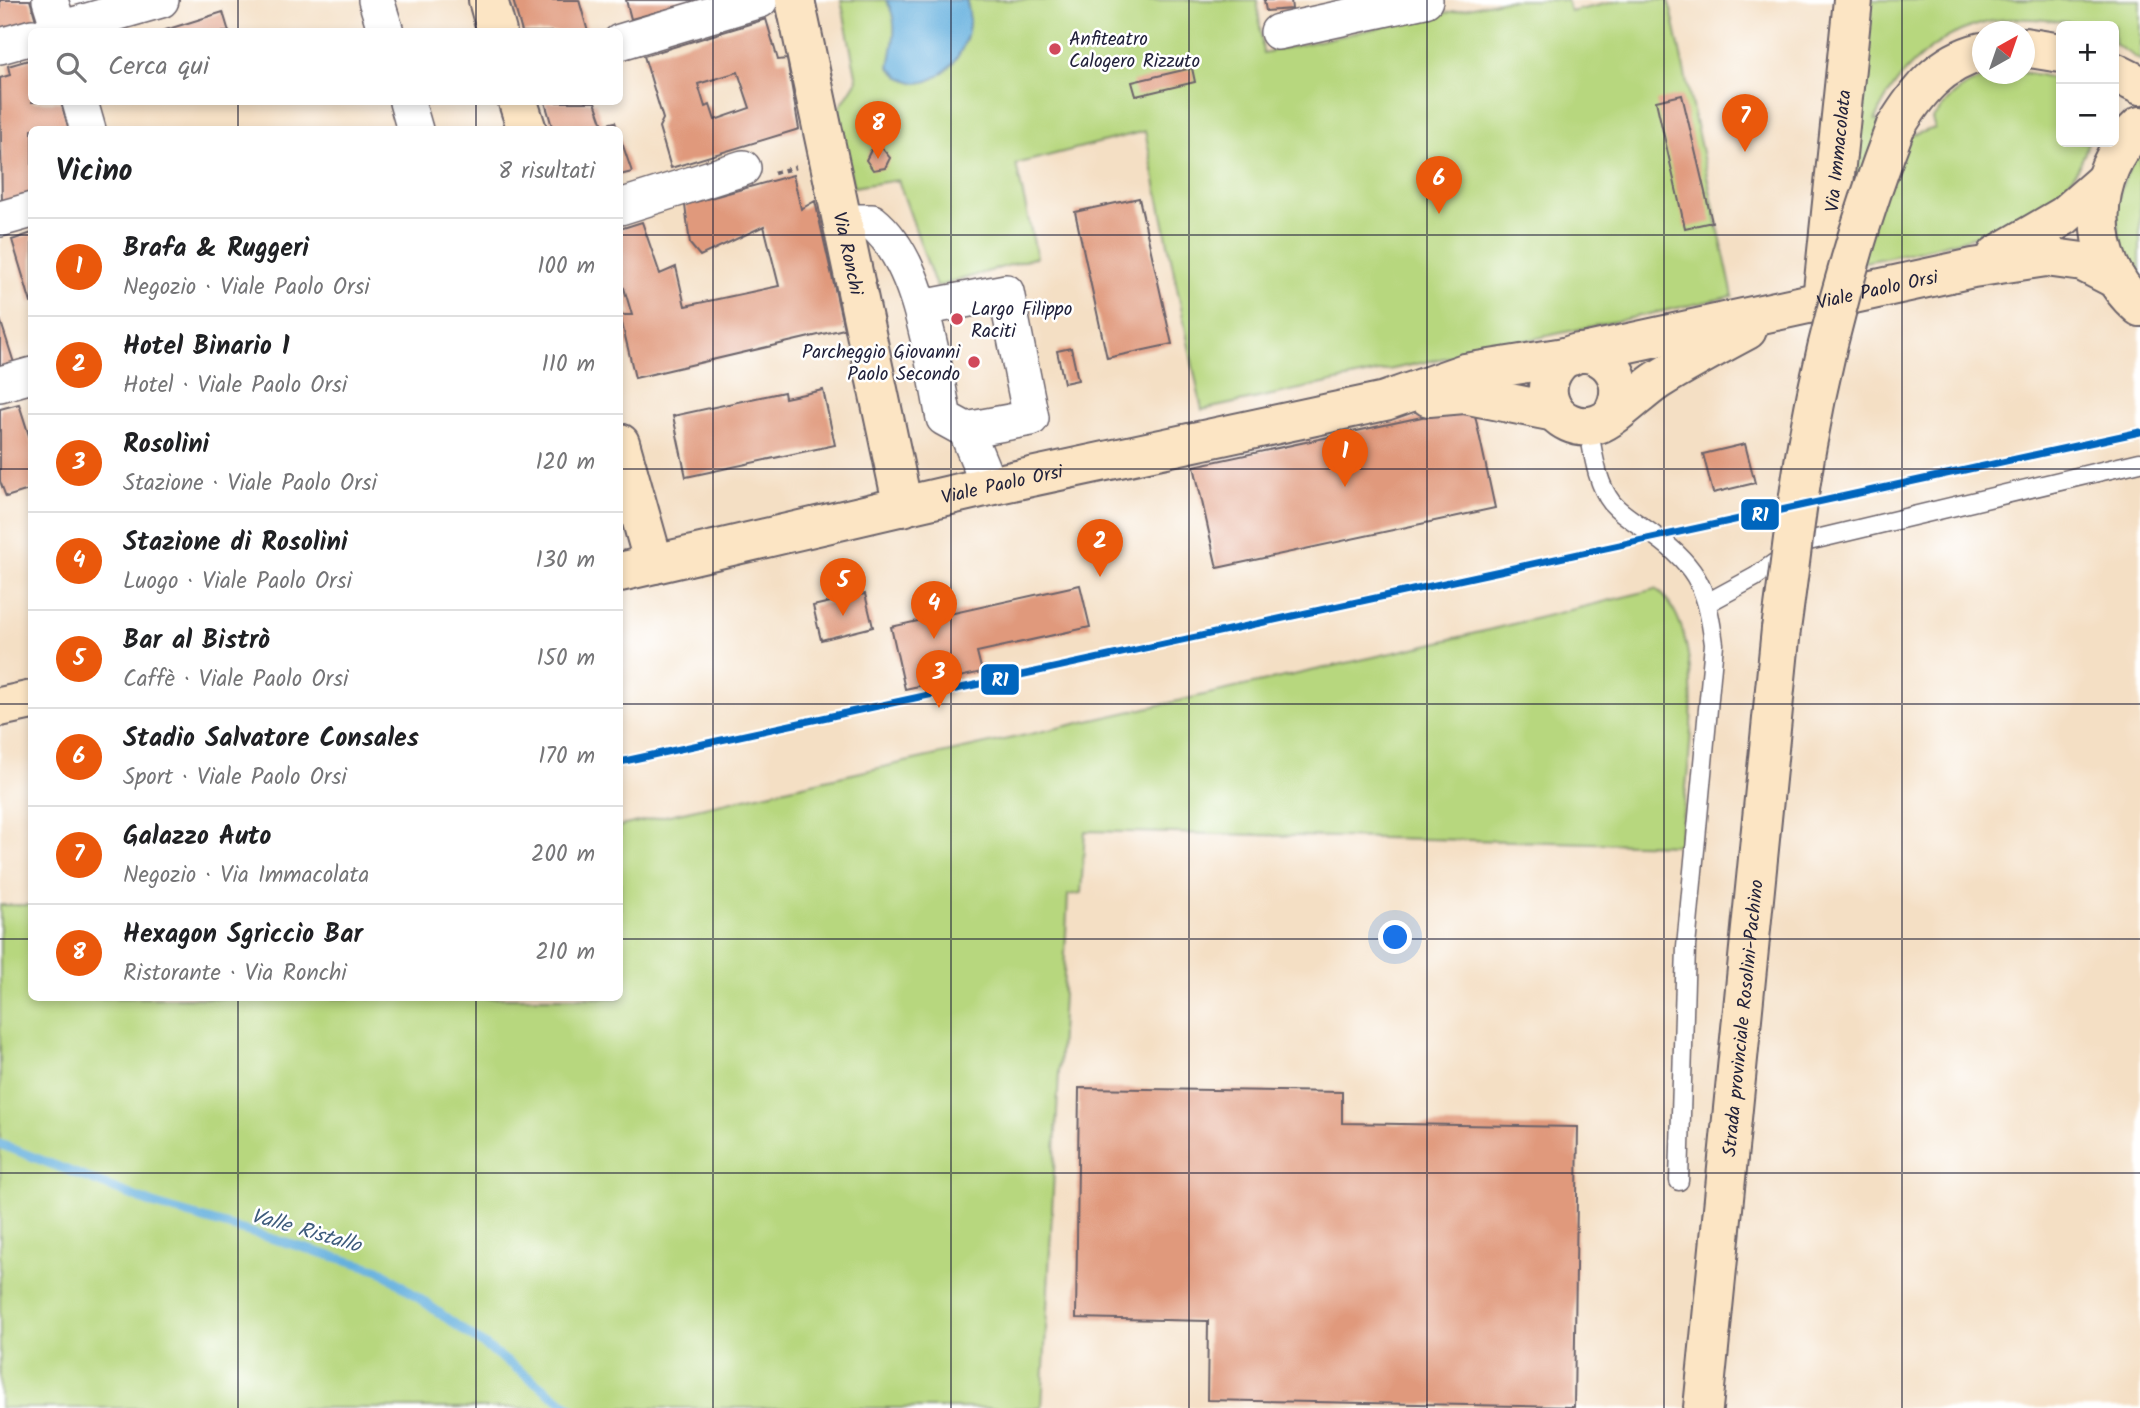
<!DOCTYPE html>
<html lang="it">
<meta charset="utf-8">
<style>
:root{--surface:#fff;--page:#f2f2f2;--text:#202124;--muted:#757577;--line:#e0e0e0;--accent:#ea580c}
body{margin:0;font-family:Kalam,sans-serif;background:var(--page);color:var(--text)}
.controls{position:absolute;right:21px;top:21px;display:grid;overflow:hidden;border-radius:10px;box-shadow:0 4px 10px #0003}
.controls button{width:63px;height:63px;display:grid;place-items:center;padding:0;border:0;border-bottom:2px solid var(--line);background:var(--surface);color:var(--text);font:35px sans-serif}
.compass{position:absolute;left:1972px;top:21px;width:63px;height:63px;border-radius:50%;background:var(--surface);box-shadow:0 4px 10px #0003;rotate:40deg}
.you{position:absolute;left:1396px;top:938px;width:24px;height:24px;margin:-18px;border:5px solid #fff;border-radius:50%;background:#1a73e8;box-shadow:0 0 0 10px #1a73e833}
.badge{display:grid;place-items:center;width:46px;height:46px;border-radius:50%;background:var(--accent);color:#fff;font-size:23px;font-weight:700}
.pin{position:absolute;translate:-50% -58px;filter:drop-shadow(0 2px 4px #0008)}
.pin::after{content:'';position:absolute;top:37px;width:24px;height:21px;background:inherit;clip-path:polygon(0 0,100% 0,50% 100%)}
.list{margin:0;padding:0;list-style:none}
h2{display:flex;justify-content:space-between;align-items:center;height:91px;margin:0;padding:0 28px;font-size:30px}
h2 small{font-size:23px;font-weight:400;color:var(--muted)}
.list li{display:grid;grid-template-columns:46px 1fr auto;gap:21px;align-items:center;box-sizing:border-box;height:98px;padding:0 28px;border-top:2px solid var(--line)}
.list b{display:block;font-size:26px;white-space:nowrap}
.list p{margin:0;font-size:23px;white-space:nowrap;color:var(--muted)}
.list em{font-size:23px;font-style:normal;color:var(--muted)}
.icon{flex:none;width:38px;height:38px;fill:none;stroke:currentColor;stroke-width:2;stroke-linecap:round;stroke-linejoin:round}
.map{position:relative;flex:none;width:2140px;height:1408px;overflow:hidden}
.search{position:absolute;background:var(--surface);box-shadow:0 4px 10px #0003;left:28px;top:28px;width:595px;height:77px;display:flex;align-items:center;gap:18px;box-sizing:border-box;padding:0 24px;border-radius:10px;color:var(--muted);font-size:26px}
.panel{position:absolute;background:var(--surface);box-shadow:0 4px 10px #0003;left:28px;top:126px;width:595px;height:875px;border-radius:10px}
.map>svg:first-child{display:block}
.green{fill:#b7d77e;stroke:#6c7c5c;stroke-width:2}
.water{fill:#65b0de;stroke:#44698c;stroke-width:2}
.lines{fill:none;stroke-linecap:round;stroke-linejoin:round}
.stream{stroke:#65b0de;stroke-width:9}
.building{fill:#e0997c;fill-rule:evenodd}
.lane-casing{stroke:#6c646b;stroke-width:21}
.street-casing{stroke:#6c646b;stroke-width:38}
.secondary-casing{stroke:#6c646b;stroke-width:42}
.path{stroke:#6c646b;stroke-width:4.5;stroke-dasharray:5 5;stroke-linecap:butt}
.lane{stroke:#fff;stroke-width:18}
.street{stroke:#fff;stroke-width:35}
.secondary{stroke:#fce5c4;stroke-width:38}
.secondary-bridge-casing{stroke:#6c646b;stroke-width:42;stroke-linecap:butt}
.secondary-bridge{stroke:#fce5c4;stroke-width:38}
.rail-1-casing{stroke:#fff;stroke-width:12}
.rail-1{stroke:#0065bd;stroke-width:7}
.grid{fill:none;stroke:#22223b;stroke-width:2;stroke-opacity:0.55}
.poi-dot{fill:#d1495b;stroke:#fff;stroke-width:2.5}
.labels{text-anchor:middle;stroke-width:5;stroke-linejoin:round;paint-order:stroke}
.poi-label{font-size:19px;fill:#22223b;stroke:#fff;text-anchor:start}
.street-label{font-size:19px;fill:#22223b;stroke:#fff}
.water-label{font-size:21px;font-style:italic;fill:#3d5b7c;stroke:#fff}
.line-badge{stroke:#fff;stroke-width:2.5}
.badge-label{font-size:19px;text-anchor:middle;font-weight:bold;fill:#fff}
</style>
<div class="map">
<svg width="2140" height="1408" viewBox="0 0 2140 1408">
<rect width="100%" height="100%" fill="#fff"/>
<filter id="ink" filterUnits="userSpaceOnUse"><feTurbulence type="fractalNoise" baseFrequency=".0143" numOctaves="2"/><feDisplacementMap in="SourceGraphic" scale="14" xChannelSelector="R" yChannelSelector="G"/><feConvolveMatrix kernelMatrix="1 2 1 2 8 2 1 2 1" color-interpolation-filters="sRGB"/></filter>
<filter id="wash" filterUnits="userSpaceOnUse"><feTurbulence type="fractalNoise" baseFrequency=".00686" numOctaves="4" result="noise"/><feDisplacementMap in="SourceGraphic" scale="28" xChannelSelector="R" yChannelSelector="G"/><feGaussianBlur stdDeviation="1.57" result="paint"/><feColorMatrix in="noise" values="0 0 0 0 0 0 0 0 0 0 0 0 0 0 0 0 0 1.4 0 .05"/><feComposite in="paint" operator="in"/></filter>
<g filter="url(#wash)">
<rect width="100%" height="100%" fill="#f4dfc4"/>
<path class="green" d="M841 0H1257L1263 53 1505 0H1567L1570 12 1622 0H1669L1733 296 1202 410 1145 131 1016 164 1037 257 936 287 898 180 853 187 837 112 857 80Z
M1870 0H2140V60L2114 44V26C2076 26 2038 15 2000 20 1943 28 1897 68 1875 120L1913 135 1935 128 1932 119C1940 111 1947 101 1955 94 1985 70 2028 67 2061 82V142H2088C2070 212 2004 229 1942 245 1907 254 1872 261 1836 267Z
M2140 150V283C2111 229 2107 204 2140 150Z
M1656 589C1713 632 1686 781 1679 845L1085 831 1081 893 1068 895 1042 1408H0V905H31L32 998H620V826L1427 645Z"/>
<path class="water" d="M886 0H966C979 33 952 83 915 83L900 77 889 67C893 42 900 23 886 0Z"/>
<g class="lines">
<path class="stream" d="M0 1144 156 1205 380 1270 571 1408"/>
</g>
<g id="blocks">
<path class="building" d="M0 0H30L37 24 0 34Z
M513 0H579L588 32H522Z
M626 0H698V1L631 19Z
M1264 0H1291L1292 9 1266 11Z
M223 12 229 32H162V31Z
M766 19 778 60 787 59 799 129 671 168 659 127 663 119 644 56ZM738 72 750 108 715 120 710 105 705 107 698 84Z
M32 59V102H61L69 130H32V196L2 205 0 78 10 75 8 66Z
M1192 68 1195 82 1136 96 1132 82Z
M1682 95 1712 222 1685 228 1656 101Z
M545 102H595L603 125 615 122 618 130H553Z
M620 137 632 172 620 175Z
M882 148 890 158 885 168 873 170 866 160 871 150Z
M793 175 801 209 815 201 844 329 635 378 620 315H632L624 288 620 290V229L642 222 660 274 676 267 685 306 779 286 764 226 700 256 690 244 685 205Z
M1139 198 1172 344 1107 358 1075 212Z
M32 233V303H31L12 240Z
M0 319 14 363 0 367Z
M1071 348 1078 380 1064 383 1057 351Z
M823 390 835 445 686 477 673 416 784 392 785 398Z
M19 404 32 445V489L6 497 0 481V409Z
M1473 406 1495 508 1217 568 1194 466Z
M1745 444 1755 483 1713 493 1703 454Z
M1080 585 1090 627 977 652 982 672 905 689 891 627Z
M865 594 873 627 821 640 813 606Z
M1079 1088 1342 1092V1123L1578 1127 1574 1407 1207 1400 1208 1321 1076 1318Z"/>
</g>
</g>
<g filter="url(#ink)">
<use href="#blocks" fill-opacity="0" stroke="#6c646b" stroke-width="2"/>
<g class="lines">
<g class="lane-casing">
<path id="lane" d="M1588 426C1593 451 1596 483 1612 503 1624 517 1641 525 1655 536 1700 568 1707 592 1714 644L1686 947 1679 1181
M1709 602 1755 577 1804 542 2140 462"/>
</g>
<g class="street-casing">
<path id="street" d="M50 0 60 32
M376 0 386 32
M49 32 161 0
M1278 32 1425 0
M620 42 760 0
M0 46 32 37
M80 102 88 130
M407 102 415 130
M620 207 743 168
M0 219 32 210
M843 222H872C921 261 932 359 944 418L966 430 1031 418 1006 292 922 308
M0 384 32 375
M966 430 989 486"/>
</g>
<g class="secondary-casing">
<g id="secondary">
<path d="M488 0 497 32"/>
<path id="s1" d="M795 0 903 507"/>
<path d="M2024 47 2061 53"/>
<path d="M2114 72 2140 85"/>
<path d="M518 102 527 130"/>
<path d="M2140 126C2087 173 2085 261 2140 307"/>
<path d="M1895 128C1917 92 1940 62 1982 52"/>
<path d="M1997 255 2064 216 2104 181"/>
<path id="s2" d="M1822 300 1853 0"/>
<path id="s3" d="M1583 353 1973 268 2046 257 2083 262 2116 279"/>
<path d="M1429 397 1464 394 1555 412"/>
<path d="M1614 411C1637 365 1578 330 1553 371 1548 380 1546 392 1550 402 1556 421 1579 431 1598 424 1615 418 1641 391 1658 380 1687 362 1717 346 1747 330"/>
<path d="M620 443 654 564"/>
<path id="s4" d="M620 572 989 486 1385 401 1465 373 1571 356"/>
<path d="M0 707 32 700"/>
<path id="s5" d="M1703 1408 1781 629"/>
</g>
</g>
<path class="path" d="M774 173 796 167"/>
<use href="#lane" class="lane"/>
<use href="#street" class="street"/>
<use href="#secondary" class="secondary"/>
<g class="secondary-bridge-casing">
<path id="secondary-bridge" d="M1781 629C1790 568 1796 506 1807 445 1826 337 1856 230 1895 128"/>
</g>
<use href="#secondary-bridge" class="secondary-bridge"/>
<g class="rail-1-casing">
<path id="rail-1" d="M620 762 2140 432"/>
</g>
<use href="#rail-1" class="rail-1"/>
</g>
</g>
<path class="grid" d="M238 0V32M476 0V32M713 0V1408M951 0V1408M1189 0V1408M1427 0V1408M1664 0V1408M1902 0V1408M238 102V130M476 102V130M0 235H32M620 235H2140M0 469H32M620 469H2140M0 704H32M620 704H2140M0 939H32M620 939H2140M238 998V1408M476 998V1408M0 1173H2140"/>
<g class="poi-dot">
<circle cx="1055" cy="49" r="7"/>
<circle cx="957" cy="319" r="7"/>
<circle cx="974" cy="362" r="7"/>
</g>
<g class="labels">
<g class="poi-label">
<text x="1069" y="45">Anfiteatro<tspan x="1069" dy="22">Calogero Rizzuto</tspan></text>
<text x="971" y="315">Largo Filippo<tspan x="971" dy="22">Raciti</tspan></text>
<text x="960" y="358" text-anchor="end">Parcheggio Giovanni<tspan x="960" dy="22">Paolo Secondo</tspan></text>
</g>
<g class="street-label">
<text dy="7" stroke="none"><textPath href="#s2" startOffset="150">Via Immacolata</textPath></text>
<text dy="7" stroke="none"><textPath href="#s1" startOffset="259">Via Ronchi</textPath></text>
<text dy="7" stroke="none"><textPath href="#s3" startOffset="301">Viale Paolo Orsi</textPath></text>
<text dy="7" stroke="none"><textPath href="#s4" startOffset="392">Viale Paolo Orsi</textPath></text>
<text dy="7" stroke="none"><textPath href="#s5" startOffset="392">Strada provinciale Rosolini-Pachino</textPath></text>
</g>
<g class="water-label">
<text transform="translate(306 1230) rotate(16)" y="7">Valle Ristallo</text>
</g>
</g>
<g class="line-badge">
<rect x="1740" y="498" width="40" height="33" rx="7" fill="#0065bd"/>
<rect x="980" y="663" width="40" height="33" rx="7" fill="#0065bd"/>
</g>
<g class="badge-label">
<text x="1760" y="521">R1</text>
<text x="1000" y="686">R1</text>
</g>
</svg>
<div class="controls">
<button>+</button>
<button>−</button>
</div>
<svg class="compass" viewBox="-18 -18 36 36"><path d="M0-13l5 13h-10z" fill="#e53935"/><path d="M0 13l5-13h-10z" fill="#757577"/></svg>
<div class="you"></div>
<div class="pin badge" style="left:1345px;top:487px">1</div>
<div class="pin badge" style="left:1100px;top:577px">2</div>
<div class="pin badge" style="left:939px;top:708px">3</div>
<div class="pin badge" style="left:934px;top:639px">4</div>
<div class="pin badge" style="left:843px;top:616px">5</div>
<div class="pin badge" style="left:1439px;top:214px">6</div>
<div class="pin badge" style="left:1745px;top:152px">7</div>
<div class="pin badge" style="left:878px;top:159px">8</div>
<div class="search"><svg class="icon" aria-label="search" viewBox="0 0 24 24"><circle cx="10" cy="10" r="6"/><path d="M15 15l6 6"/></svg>Cerca qui</div>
<section class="panel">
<h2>Vicino<small>8 risultati</small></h2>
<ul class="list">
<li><span class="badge">1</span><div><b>Brafa &amp; Ruggeri</b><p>Negozio · Viale Paolo Orsi</p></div><em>100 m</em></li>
<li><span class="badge">2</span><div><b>Hotel Binario 1</b><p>Hotel · Viale Paolo Orsi</p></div><em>110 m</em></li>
<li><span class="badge">3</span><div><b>Rosolini</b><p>Stazione · Viale Paolo Orsi</p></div><em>120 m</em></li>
<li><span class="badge">4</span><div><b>Stazione di Rosolini</b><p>Luogo · Viale Paolo Orsi</p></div><em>130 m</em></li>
<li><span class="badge">5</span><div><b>Bar al Bistrò</b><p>Caffè · Viale Paolo Orsi</p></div><em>150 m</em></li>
<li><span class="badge">6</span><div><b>Stadio Salvatore Consales</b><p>Sport · Viale Paolo Orsi</p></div><em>170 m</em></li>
<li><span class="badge">7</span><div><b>Galazzo Auto</b><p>Negozio · Via Immacolata</p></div><em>200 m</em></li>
<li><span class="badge">8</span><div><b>Hexagon Sgriccio Bar</b><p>Ristorante · Via Ronchi</p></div><em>210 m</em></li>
</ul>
</section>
</div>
